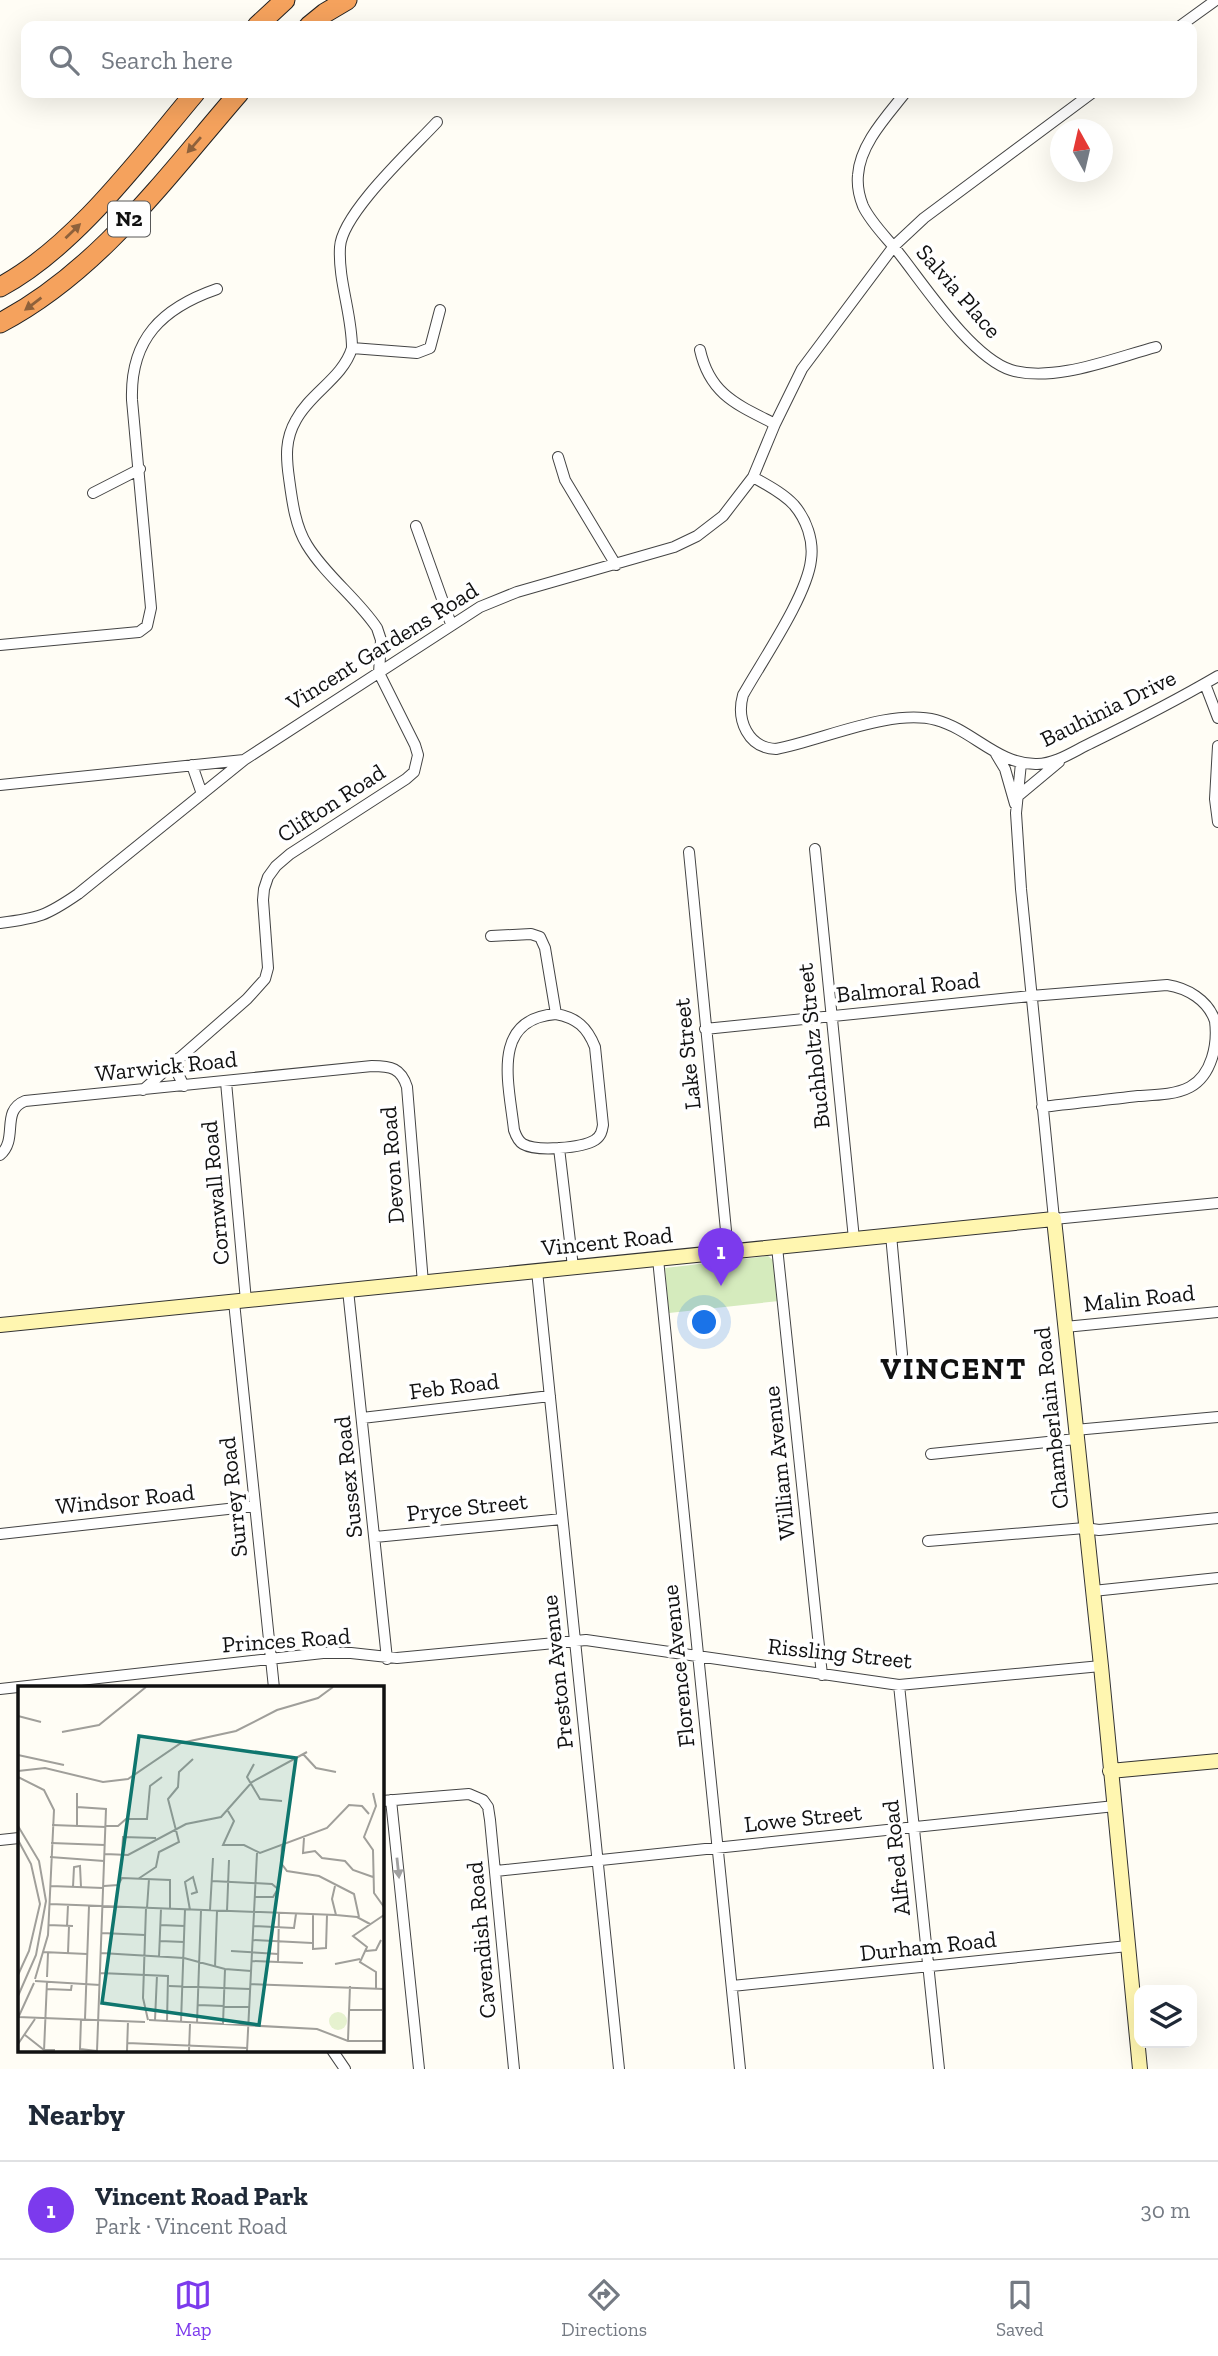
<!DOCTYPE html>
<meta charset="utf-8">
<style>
:root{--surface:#fff;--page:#f2f2f3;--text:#1f2937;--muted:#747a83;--line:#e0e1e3;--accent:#7c3aed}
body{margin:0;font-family:"Zilla Slab",serif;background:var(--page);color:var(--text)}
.controls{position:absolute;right:21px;bottom:21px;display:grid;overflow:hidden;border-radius:14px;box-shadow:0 7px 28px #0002}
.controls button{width:63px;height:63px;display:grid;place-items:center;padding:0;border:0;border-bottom:2px solid var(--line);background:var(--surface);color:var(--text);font:35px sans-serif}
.compass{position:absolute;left:1050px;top:119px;width:63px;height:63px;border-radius:50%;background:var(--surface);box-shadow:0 7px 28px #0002;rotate:352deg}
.you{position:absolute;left:705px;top:1323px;width:24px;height:24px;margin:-18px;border:5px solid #fff;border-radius:50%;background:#1a73e8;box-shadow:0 0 0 10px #1a73e833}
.badge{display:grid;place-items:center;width:46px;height:46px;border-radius:50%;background:var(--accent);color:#fff;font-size:23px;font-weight:700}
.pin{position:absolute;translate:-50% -58px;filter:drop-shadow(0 2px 4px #0008)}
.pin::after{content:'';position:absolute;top:37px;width:24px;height:21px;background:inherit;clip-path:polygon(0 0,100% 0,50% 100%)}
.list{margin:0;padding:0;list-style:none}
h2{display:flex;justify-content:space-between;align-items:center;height:91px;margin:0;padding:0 28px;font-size:30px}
h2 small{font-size:23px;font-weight:400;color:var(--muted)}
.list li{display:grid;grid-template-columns:46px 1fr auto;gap:21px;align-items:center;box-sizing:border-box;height:98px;padding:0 28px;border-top:2px solid var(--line)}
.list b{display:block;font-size:26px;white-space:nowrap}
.list p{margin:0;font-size:23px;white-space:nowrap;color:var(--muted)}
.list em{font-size:23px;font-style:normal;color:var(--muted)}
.icon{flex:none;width:38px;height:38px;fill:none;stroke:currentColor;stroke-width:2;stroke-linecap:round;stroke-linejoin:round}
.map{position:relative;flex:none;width:1218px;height:2069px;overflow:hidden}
.search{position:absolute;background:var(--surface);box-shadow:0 7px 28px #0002;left:21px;right:21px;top:21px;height:77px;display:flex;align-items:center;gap:18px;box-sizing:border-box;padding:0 24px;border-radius:14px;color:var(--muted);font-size:26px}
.sheet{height:189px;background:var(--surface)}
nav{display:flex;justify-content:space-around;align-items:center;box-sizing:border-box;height:98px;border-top:2px solid var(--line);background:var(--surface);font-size:19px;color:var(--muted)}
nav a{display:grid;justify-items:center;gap:4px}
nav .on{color:var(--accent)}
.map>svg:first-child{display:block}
.green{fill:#d5ebbd}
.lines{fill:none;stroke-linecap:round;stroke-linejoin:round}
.street-casing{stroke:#444;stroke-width:12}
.secondary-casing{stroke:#333;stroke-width:16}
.highway-casing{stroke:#222;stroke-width:21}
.street{stroke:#fff;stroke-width:10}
.secondary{stroke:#fff6b0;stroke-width:14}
.highway{stroke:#f5a25d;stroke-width:19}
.oneway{fill:#8e613b}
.oneway2{fill:#a0a0a0}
.labels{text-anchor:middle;stroke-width:7;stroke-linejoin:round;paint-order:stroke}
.shield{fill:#fff;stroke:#585858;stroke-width:2}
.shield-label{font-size:21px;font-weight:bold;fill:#111}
.street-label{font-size:23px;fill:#111;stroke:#fff}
.district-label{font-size:30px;font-weight:bold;letter-spacing:2px;fill:#111;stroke:#fff}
.inset-road{fill:none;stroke:#a09f9a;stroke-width:2}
.view{fill:#0f766e;fill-opacity:0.15;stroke:#0f766e;stroke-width:3.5}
.inset-edge{fill:none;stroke:#111;stroke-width:3.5}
</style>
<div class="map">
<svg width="1218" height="2069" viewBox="0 0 1218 2069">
<rect width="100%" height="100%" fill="#fffdf5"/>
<path class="green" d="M768 1256 773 1260 779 1301 669 1313 665 1268Z"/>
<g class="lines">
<g class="street-casing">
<path id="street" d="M1180 26 1216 0
M905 93C887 116 860 144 858 175 857 185 859 196 863 206 871 223 887 238 898 252 925 286 971 357 1011 370 1054 383 1114 358 1156 347
M352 348 417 353 430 348 440 310
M700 350C710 395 738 405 775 424
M558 457 565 480 616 565
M753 477C767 485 783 493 794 505 806 519 814 540 811 560 807 596 762 661 743 695 736 720 748 748 776 749 823 740 891 708 936 720 973 730 998 765 1037 764 1056 764 1074 751 1091 743 1134 722 1177 700 1218 676
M93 493 140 469
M416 526 451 624
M0 645 139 632 147 626 151 608 132 400C130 339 162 308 217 289
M1205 684 1218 718
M1218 746 1215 799 1218 822
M996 754 1005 769 1015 804
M1021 763 1016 813 1021 889 1054 1219 1218 1203
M192 765 202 794
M0 785 244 760
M1017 797 1059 762
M815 849 854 1239
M689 852 728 1251
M0 923C39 918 46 916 78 894L244 760 480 607 517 592 674 547 697 536 723 516 753 477 775 424 802 369 894 246 924 218 1092 93
M491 936 531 934 540 937 545 948 556 1014
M556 1014C577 1018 587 1027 595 1047L603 1125C602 1131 601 1136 595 1140 582 1148 537 1152 523 1144 518 1141 516 1136 514 1130 509 1084 490 1019 556 1014Z
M705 1029 1031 996 1167 985C1187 988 1208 1000 1215 1021 1218 1044 1212 1075 1190 1087 1175 1095 1155 1095 1138 1096 1106 1100 1074 1103 1042 1107
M179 1058 177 1072 184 1086
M226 1082 246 1301
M143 1090 247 999 265 979 268 968 263 900 264 889 268 877 276 866 290 854 406 779 414 772 418 755 415 745 379 673 381 640 377 628C357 598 326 576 307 545 295 526 292 500 289 478 286 457 285 439 296 420 310 393 343 378 352 348 352 314 338 281 340 247 342 213 413 148 437 122
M559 1148 573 1267
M0 1155C19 1139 0 1111 25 1101L372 1066C391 1066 401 1068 407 1087L423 1283
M891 1235 902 1354
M777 1247 822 1675
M658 1259 740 2069
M537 1271 619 2069
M348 1290 387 1659
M234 1302 274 1688
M1065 1327 1218 1312
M362 1418 550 1396
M1075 1430 1218 1417
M931 1454 1076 1439
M0 1534 255 1506
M375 1537 562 1519
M928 1541 1085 1528 1099 1530 1218 1518
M1093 1591 1218 1578
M899 1685 939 2069
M0 1689 323 1653H351L397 1658 586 1640 899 1685 1101 1666
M391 1800 419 2069
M382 1801 469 1794 483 1800 488 1807 490 1820 514 2069
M0 1840 19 1838
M496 1871 1115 1806
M732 1986 1128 1946
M332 2050 345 2069"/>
</g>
<g class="secondary-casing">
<path id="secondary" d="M0 1325 1054 1219 1101 1666 1140 2069
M1110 1771 1218 1761"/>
</g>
<g class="highway-casing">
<path id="highway" d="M257 26 285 0
M309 26 325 13 347 0
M0 287C75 247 141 157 195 93
M0 323C99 271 167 176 239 93"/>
</g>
<use href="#street" class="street"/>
<use href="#secondary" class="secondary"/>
<use href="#highway" class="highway"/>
</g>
<defs><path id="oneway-solid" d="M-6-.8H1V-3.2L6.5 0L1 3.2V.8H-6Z" transform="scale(1.75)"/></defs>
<g class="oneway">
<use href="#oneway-solid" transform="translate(194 145) rotate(131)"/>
<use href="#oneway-solid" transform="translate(73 231) rotate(-44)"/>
<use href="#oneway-solid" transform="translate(33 304) rotate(143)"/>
</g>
<use class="oneway2" href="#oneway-solid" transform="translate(398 1868) rotate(84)"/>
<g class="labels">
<rect class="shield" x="108" y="201.5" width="42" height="35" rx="5"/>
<g class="shield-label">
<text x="129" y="226">N2</text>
</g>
<g class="street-label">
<text transform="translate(959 291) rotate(49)" y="8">Salvia Place</text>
<text transform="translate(382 646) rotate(-32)" y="8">Vincent Gardens Road</text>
<text transform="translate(1108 708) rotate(-26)" y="8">Bauhinia Drive</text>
<text transform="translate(331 803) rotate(-33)" y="8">Clifton Road</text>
<text transform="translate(908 987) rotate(-6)" y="8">Balmoral Road</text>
<text transform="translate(813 1046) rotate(-96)" y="8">Buchholtz Street</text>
<text transform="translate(687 1054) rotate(-96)" y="8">Lake Street</text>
<text transform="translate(166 1066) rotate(-6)" y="8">Warwick Road</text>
<text transform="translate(392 1165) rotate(-94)" y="8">Devon Road</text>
<text transform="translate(215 1193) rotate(-95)" y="8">Cornwall Road</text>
<text transform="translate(607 1241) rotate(-6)" y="8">Vincent Road</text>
<text transform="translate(1139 1298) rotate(-6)" y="8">Malin Road</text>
<text transform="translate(454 1386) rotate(-7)" y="8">Feb Road</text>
<text transform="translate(1051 1418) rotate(-96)" y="8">Chamberlain Road</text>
<text transform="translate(779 1463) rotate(-96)" y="8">William Avenue</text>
<text transform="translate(348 1477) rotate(-96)" y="8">Sussex Road</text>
<text transform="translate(233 1497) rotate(-96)" y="8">Surrey Road</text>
<text transform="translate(125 1499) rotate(-6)" y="8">Windsor Road</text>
<text transform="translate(467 1507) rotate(-6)" y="8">Pryce Street</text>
<text transform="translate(286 1640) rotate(-4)" y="8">Princes Road</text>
<text transform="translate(840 1653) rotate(6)" y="8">Rissling Street</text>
<text transform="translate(678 1666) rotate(-96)" y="8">Florence Avenue</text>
<text transform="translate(557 1672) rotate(-96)" y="8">Preston Avenue</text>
<text transform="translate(803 1818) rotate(-6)" y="8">Lowe Street</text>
<text transform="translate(896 1858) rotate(-96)" y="8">Alfred Road</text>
<text transform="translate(481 1940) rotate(-95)" y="8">Cavendish Road</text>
<text transform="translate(928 1946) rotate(-6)" y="8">Durham Road</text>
</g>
<g class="district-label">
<text x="954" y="1379">VINCENT</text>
</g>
</g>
<g transform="translate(18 1686)">
<rect width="366" height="366" fill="#fffdf5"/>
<path d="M311 335a9 9 0 1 1 18 0a9 9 0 1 1-18 0Z" fill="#e6f2cf"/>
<path class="inset-road" d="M0 30 23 36M44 46 81 39 128 1M366 61V126M285 68 298 82 318 86M0 69 46 79M236 78 229 91 242 113 264 115M0 85 27 82 85 96 110 93 163 57 218 45 259 24 300 12 315 1M0 91 26 104 36 124 30 249 17 293M355 107 358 120 346 151 355 164 356 207 366 221M59 121 88 123 79 365M210 125 216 135 205 159H226L242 167 309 142 331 119 344 120 351 128M34 139 88 141M0 140 21 175 28 215 18 269 0 310M59 140V107M88 140H100L108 133H129L132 100 144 91M286 152 285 167 297 165 304 172 327 175 335 184 355 191M0 154 13 178 22 218 11 265 0 289M33 157 87 159M264 160 263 177 269 185 301 190 336 208 341 231M87 168 110 169 168 138 203 131 234 96 289 66M104 169 105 151 138 152M32 171 86 175M366 176V200M120 193 138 181 141 166 161 156 150 113 160 101 161 86 175 73M194 195 254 198 260 203 255 211H236M33 200 85 202M86 200 100 199 104 192 152 194V223M317 200 314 213 318 229M55 201 56 181 62 180 63 201M32 218 318 229 339 231 352 238M128 222 125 312 130 334M129 222 131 193M172 224 167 196 175 191 179 206 173 208M192 224 195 172M209 225 211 174M295 229V263L308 262 309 229M30 239 55 240M142 239 167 240M49 240 50 219M235 240 276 242 278 228M84 247 127 249M234 254 294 257M142 255 166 256M213 265 260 268M348 265 358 264 363 254M25 266 69 268M50 267 51 240M83 267 166 272 207 283 233 285M141 271 143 223M233 275 285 277M260 276 261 227M317 278 342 273M197 281 199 225M82 287 150 290 149 336M29 291 30 267M17 295 82 299M232 298 366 303M151 300 232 303M358 302V286L342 276 349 261 335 250 366 229M29 303 53 304 54 297M180 319 232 321M331 324H364M0 331 127 336M0 332 16 297M63 333 62 363 79 365M67 333 71 220M131 334 299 343 330 355H366M137 334 139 289M163 336 167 223M179 337 183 224M205 338 207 283M7 349 26 364H37M330 354 332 300M109 357 229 362M0 358 17 333M26 365 29 295M109 365 110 335M171 365 172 338M229 365 239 167"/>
<path class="view" d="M121 50 278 72 241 339 84 317Z"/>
<rect width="366" height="366" class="inset-edge"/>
</g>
</svg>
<div class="controls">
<button><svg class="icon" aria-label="layers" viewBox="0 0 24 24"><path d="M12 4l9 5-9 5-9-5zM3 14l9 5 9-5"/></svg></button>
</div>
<svg class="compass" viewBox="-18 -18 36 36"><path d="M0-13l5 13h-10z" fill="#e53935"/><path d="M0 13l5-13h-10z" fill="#747a83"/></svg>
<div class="you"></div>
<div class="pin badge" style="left:721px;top:1286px">1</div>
<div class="search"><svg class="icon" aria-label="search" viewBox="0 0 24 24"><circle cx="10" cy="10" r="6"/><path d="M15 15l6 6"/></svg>Search here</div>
</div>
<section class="sheet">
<h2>Nearby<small></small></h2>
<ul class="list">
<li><span class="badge">1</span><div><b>Vincent Road Park</b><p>Park · Vincent Road</p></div><em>30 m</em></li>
</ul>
</section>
<nav>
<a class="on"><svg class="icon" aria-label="map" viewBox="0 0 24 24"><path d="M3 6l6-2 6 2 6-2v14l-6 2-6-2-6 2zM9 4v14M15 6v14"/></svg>Map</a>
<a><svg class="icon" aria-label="directions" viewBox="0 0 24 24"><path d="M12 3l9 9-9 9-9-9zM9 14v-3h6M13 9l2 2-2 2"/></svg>Directions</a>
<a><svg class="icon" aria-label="saved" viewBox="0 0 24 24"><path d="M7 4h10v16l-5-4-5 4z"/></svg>Saved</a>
</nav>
